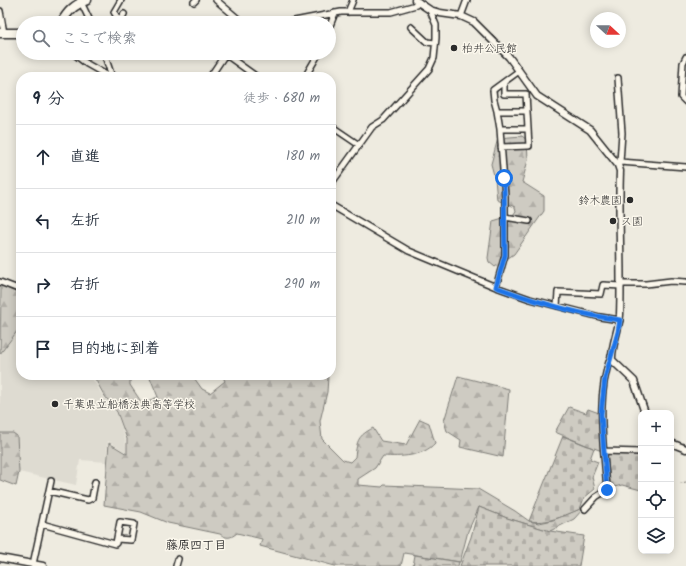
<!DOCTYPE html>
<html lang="ja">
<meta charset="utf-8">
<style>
:root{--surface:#fff;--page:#f6f6f7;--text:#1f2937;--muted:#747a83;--line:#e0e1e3}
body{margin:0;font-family:Kalam,"Klee One",sans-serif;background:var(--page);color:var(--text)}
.controls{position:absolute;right:12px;bottom:12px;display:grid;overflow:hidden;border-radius:8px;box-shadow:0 2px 10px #0003}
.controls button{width:36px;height:36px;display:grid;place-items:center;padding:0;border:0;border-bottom:1px solid var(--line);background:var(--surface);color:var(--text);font:20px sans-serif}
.compass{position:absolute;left:590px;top:12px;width:36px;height:36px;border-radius:50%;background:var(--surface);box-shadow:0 2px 10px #0003;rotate:111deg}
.stop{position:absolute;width:12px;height:12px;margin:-9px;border:3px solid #1a73e8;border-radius:50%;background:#fff}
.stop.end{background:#1a73e8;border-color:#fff;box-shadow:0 1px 4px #0008}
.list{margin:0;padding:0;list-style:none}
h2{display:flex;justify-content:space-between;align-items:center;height:52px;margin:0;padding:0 16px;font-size:17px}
h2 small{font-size:13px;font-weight:400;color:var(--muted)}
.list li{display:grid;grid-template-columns:26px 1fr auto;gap:12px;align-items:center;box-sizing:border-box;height:64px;padding:0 16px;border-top:1px solid var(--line)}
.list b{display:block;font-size:15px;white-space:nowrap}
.list em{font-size:13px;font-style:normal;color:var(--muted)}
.icon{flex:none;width:22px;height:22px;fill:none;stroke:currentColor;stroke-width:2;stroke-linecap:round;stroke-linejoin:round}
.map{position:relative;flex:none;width:686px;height:566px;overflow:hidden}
.search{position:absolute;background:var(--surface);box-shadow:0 2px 10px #0003;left:16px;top:16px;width:320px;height:44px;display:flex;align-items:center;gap:10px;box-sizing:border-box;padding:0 14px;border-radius:22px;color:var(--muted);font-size:15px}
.panel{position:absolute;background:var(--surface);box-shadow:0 2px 10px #0003;left:16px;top:72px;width:320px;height:308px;border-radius:16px}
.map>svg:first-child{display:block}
.built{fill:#dedbd1}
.forest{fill:url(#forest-firs);stroke:#7c7b76}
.cemetery{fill:url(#cemetery-stones);stroke:#7c7b76}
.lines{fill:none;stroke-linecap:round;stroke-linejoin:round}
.stream{stroke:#74726e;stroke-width:1}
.minor-casing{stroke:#2b2b2b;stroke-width:8}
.tertiary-casing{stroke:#2b2b2b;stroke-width:9}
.primary-casing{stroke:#2b2b2b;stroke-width:11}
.minor{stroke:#fbf7ec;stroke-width:5}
.tertiary{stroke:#fbf7ec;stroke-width:6}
.primary{stroke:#fbf7ec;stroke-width:8}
.route{stroke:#1a73e8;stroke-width:5}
.poi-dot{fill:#2b2b2b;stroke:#fbf7ec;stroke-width:1.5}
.labels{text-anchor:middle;stroke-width:3;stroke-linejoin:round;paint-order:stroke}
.poi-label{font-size:11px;fill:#2b2b2b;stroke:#fbf7ec;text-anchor:start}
.neighbourhood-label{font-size:12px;font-weight:bold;fill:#2b2b2b;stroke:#fbf7ec}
</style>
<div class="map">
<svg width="686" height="566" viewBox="0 0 686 566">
<defs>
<pattern id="forest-firs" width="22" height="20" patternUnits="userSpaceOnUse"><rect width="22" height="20" fill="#cecbc2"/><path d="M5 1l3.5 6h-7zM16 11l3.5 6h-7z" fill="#b1aea7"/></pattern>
<pattern id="cemetery-stones" width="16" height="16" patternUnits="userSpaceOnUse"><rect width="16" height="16" fill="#cecbc2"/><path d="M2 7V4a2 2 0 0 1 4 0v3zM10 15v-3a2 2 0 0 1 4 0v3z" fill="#b1aea7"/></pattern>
</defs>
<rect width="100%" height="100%" fill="#eeebe0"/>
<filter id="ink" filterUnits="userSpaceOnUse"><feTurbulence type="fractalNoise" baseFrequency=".025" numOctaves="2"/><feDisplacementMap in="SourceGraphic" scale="8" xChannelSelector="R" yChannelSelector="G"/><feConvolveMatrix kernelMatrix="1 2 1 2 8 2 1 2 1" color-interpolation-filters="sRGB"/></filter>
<g filter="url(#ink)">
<path class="built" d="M21 326V375H90L103 396 116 412 121 425 125 439 127 453 108 441 106 462 80 460 76 485 19 472 13 433H0V354Z"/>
<path class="forest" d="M522 136 527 140 528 160 522 182 544 196V211L514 254 495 267 489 262 488 258 493 221 513 215 516 211 515 207 497 200 495 179 491 164 498 138Z
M1 285 13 291 21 292V326L0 354Z
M93 375H95L99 381 108 375H138L130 381V385L142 403 158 397 149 375H192L202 389 210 393 225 381 222 375H326L328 377 327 392 320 421 322 439 343 460 350 462 355 457C357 440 358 436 373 428L381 441 406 445 420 419 429 423 435 443C423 457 400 457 383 456L375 468 358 479V485L382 487 384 485 478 489 515 511 529 521 539 523 553 520 580 509H583L574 519 550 531 507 518 479 507 468 531 460 562 404 553 401 566H335L260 546 262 539 237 533C231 538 227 539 220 534L168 523 141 512 104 505 109 443 127 454V439L117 412 104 395Z
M458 376 509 389 503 457 460 447 461 440 447 431 444 421Z
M0 433H13L17 436 19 472 16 486 0 480Z"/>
<path class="cemetery" d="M569 407 586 413 588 409 599 413 602 451 594 448 590 459 598 462 592 477 595 489 584 498 580 509C563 516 548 524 529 521L563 436 593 448 555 432Z
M619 453 641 455V490L622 485 611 488 607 455Z
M479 507 507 518 550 531 584 536 579 566H460L471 537Z
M415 555 459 562 458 566H413Z"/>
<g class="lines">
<path class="stream" d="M681 483 686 482"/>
<g class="minor-casing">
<path id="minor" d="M80 0 91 23
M216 0 243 23
M194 2 196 0
M0 11 4 33
M348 12 353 0
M461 16 467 0
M120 22 114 12 121 0
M119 23 124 14
M205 23 206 21
M284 23 341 12H391L416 5 419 2
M411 27 427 42 435 43
M329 28 335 13
M73 53 87 64 110 77
M104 53 112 77
M225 54 257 77
M686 57 683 63 681 97 686 102
M210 77 226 53
M305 77 319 53
M618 78 622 133 620 162 618 165
M497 111H527
M331 126 359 145
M500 129H528
M501 147 529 146 526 94H504V83
M620 162 686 167
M331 184 372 127 383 120 429 69 434 58 436 38V25L430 10
M331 205 409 251 496 287 530 299 600 317 620 320
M505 217 529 221
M0 282 21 290
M621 284H646L671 281 686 282
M496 287 505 255V196L500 129 497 111 494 100 493 90 519 71
M557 306 558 292 601 294 603 285 621 286
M604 451 641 452
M49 491 88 500 92 498 95 482
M585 509 596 497 607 490C604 448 595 397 611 356
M42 524 115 544 116 543 120 522 134 524 131 540 117 539
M33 564 51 481
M176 566 178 559"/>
</g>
<g class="tertiary-casing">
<path id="tertiary" d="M415 0 430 10 440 13 461 16 474 22 509 57 537 96 590 130 618 165 620 171C618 219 622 267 620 315 619 330 611 346 612 360L634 381 645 413
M671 443 686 449
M0 558 43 566"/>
</g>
<g class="primary-casing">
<path id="primary" d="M61 23C68 11 74 5 87 0
M0 33H23"/>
</g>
<use href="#minor" class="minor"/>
<use href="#tertiary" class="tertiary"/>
<use href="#primary" class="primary"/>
</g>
</g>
<g class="lines" filter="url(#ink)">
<path class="route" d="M504 178 505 255 496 287C536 302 577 314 620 320L618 332 605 378 601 414 607 490"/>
</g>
<g class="poi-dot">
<circle cx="454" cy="48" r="4"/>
<circle cx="630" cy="200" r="4"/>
<circle cx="613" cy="221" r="4"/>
<circle cx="55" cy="404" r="4"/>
</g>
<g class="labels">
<g class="poi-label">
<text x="462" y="52">柏井公民館</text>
<text x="622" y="204" text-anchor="end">鈴木農園</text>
<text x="621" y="225">ス園</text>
<text x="63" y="408">千葉県立船橋法典高等学校</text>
</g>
<g class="neighbourhood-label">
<text x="196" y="549">藤原四丁目</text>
</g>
</g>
</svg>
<div class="controls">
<button>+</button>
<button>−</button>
<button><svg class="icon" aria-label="locate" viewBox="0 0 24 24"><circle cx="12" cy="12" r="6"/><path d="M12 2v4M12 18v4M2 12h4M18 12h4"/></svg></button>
<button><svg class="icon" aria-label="layers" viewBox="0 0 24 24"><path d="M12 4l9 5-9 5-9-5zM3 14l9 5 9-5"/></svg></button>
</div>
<svg class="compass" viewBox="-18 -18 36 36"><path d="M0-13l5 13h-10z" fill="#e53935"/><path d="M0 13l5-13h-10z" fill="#747a83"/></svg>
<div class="stop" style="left:504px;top:178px"></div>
<div class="stop end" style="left:607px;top:490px"></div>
<div class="search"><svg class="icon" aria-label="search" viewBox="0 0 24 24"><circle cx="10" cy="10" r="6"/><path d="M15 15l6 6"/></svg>ここで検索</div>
<section class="panel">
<h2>9 分<small>徒歩 · 680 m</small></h2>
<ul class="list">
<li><svg class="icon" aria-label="ahead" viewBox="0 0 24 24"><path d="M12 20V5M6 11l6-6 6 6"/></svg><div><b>直進</b></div><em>180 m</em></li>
<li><svg class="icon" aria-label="left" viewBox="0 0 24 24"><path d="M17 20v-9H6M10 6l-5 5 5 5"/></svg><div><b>左折</b></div><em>210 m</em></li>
<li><svg class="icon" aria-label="right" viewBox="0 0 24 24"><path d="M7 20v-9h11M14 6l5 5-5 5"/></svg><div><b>右折</b></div><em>290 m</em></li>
<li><svg class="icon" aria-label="arrive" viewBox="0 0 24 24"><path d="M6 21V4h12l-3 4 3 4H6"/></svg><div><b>目的地に到着</b></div></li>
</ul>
</section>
</div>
